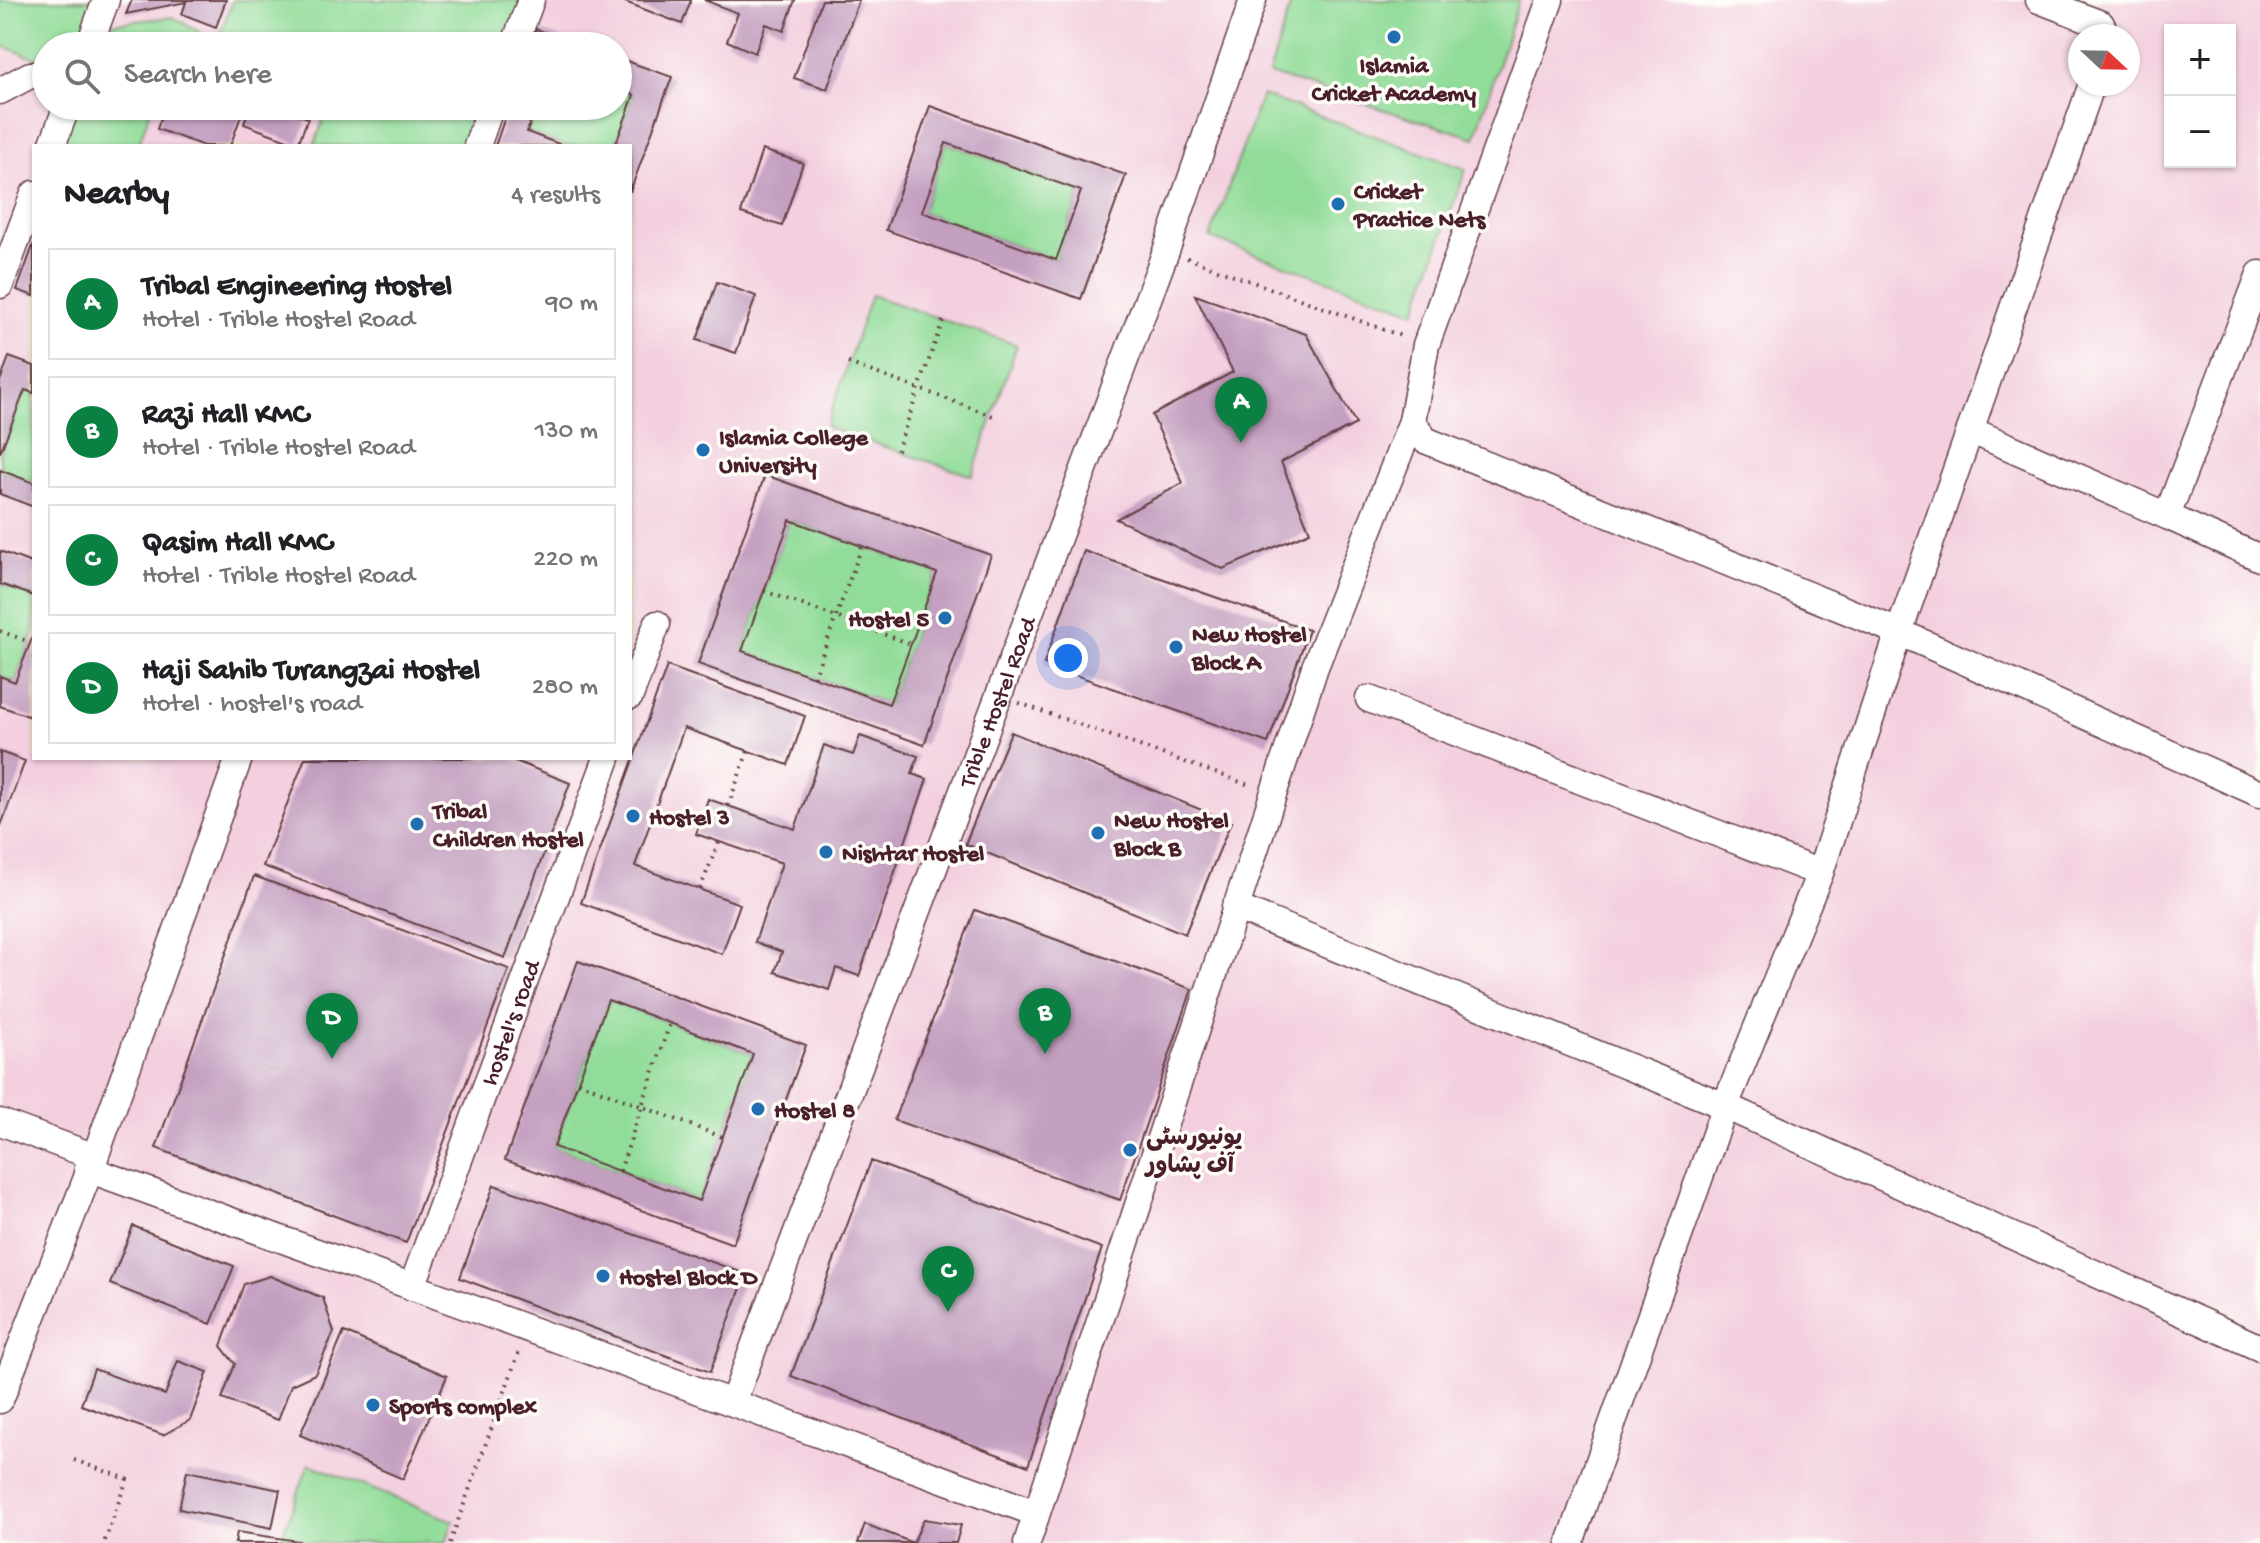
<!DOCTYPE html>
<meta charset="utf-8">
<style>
:root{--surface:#fff;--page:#f2f2f2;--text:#202124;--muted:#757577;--line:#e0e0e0;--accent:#0b8043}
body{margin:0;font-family:"Gochi Hand","Playpen Sans Arabic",sans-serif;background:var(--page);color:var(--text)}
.controls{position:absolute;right:24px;top:24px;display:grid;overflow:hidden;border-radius:0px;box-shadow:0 2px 6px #0004}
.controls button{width:72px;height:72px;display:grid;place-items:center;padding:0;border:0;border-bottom:2px solid var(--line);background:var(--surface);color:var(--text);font:40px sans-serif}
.compass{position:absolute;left:2068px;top:24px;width:72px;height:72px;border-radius:50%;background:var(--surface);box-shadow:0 2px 6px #0004;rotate:112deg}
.you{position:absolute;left:1068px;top:658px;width:28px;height:28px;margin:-20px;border:6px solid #fff;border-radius:50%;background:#1a73e8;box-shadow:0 0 0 12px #1a73e833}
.badge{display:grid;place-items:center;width:52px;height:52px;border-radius:50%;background:var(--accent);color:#fff;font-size:26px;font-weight:700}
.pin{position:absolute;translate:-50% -66px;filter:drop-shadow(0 2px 4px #0008)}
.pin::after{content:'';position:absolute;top:42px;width:28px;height:24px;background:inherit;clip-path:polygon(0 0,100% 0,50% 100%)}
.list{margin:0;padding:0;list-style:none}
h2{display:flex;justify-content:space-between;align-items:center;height:104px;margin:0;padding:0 32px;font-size:34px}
h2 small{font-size:26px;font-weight:400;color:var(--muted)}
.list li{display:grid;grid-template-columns:52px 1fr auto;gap:24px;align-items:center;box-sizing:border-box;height:112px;margin:0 16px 16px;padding:0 16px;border:2px solid var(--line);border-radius:0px}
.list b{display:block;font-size:30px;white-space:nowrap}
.list p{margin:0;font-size:26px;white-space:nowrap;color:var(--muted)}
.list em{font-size:26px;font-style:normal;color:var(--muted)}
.icon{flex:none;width:44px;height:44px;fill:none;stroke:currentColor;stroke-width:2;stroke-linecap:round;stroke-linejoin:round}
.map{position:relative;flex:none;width:2260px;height:1543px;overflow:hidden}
.search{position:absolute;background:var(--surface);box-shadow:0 2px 6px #0004;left:32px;top:32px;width:600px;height:88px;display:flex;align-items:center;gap:20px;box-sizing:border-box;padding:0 28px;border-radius:44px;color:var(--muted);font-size:30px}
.panel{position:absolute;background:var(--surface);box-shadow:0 2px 6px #0004;left:32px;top:144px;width:600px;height:616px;border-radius:0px}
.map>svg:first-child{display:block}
.built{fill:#f3cfdf;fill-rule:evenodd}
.green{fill:#91dc99;stroke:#6e7e62;stroke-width:2}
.building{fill:#c39fc0;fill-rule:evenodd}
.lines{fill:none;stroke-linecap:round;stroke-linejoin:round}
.minor-casing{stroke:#643d43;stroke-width:29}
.path{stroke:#643d43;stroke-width:4;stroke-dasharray:2 6;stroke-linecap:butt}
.minor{stroke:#fff;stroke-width:26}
.poi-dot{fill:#1f6fb2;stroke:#fdfcf7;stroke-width:3}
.labels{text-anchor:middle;stroke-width:7;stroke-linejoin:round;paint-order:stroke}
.poi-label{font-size:24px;font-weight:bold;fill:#4a1f2b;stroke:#fdfcf7;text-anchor:start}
.street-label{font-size:24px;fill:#4a1f2b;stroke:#fdfcf7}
</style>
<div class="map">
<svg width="2260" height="1543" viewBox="0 0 2260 1543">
<rect width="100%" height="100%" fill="#fdfcf7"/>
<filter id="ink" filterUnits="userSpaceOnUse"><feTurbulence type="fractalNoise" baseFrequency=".0125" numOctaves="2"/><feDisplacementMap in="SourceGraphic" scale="16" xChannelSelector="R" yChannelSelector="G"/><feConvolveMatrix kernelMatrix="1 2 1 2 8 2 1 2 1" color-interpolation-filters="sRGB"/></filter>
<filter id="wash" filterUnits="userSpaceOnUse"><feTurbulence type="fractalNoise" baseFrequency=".006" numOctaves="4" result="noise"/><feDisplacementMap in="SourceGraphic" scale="32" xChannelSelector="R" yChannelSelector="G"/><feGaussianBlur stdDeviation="1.8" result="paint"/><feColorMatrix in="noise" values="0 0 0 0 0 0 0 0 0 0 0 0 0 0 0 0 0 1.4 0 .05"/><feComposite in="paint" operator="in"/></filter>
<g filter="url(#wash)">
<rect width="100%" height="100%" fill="#f4e4ca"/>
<path class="built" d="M0 0H2260V1543H0ZM2170 30H2230V162H2170ZM2080 36H2128V84H2080ZM46 46H618V106H46ZM34 146H630V758H34Z"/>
<path class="green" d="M0 0H106L97 25 173 17 217 42 233 0H531L514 46H46V62L0 45Z
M1292 0H1519L1475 138 1269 74Z
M618 89 634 95 615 146H565L527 132 536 106H618Z
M1262 95 1466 169 1415 312 1210 238Z
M67 106H152L138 146H52Z
M328 106H491L477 146H314Z
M946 143 1081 191 1056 260 922 212Z
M871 295 1017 345 972 476 826 427Z
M25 390 34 393V483L0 470V454Z
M790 520 937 573 889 704 742 651Z
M0 584 34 596V632L15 682 0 676Z
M608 1000 753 1054 699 1201 554 1147Z
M309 1464 453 1521 446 1543H311L281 1539Z"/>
<g id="blocks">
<path class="building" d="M132 0H226L216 27 182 14 186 2 126 14Z
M620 0H691L682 24Z
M704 0H795L784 31 766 24 755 53 727 41 738 13Z
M822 0H859L827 89 794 78Z
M536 29 583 46H530Z
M618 58 672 77 630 192V146H615L634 95 618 89Z
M165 106H214L241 116 230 146H204L157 129Z
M250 106H275L308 118 298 144 244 124Z
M509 106H536L527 132 564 146H495Z
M930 106 1126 175 1081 299 886 230ZM946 143 1081 191 1056 260 922 212Z
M762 150 803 163 782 226 741 213Z
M34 243V296L17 290Z
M717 282 756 296 736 353 697 340Z
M1195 295 1306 334 1356 424 1281 462 1310 532 1223 569 1116 519 1183 483 1152 415 1233 372Z
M9 357 34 366V393L25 390 0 453V381Z
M0 470 34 483V507L0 494Z
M765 475 991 555 924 745 698 664ZM790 520 937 573 889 704 742 651Z
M0 551 34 564V596L0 584Z
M1084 551 1309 630 1268 743 1044 664Z
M34 633V718L0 706V676L15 682Z
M667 666 805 716 788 765 684 728 635 866 740 904 722 954 581 903Z
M1011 732 1231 822 1185 934 965 844Z
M860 736 918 756 912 774 927 779 859 976 836 968 829 990 775 972 782 952 755 942 782 863 696 834 708 799 795 829 824 745 853 755Z
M0 752 25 761 0 828Z
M305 758H508L570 783 505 958 263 866Z
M254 876 509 969 406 1243 156 1148Z
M975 910 1192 989 1120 1200 894 1120Z
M578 961 806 1045 733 1244 505 1160ZM608 1000 753 1054 699 1201 554 1147Z
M871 1161 1102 1248 1028 1466 791 1376Z
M494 1185 746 1274 710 1372 460 1278Z
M133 1226 234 1266 211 1324 110 1284Z
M270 1276 323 1298 334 1332 315 1374 291 1385 278 1420 222 1399 235 1364 221 1346 244 1284Z
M344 1332 447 1376 403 1479 300 1435Z
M178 1361 208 1372 190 1420 163 1435 81 1405 94 1369 165 1395Z
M187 1471 280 1490 272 1528 179 1509Z
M924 1519 961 1525 956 1543H858L865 1524 913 1543Z
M237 1532 299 1541V1543H235Z"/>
</g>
</g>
<g filter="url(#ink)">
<use href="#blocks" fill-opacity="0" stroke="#643d43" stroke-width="2"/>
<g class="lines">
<g class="minor-casing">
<g id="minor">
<path d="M1550 0 1426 345 1412 421 1425 440 1899 632 2260 794"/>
<path d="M2039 0 2101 24 2107 36"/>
<path d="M89 46 106 0"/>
<path d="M514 46 531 0"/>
<path d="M0 91 30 75H46"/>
<path d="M52 146 67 106"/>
<path d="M477 146 491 106"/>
<path d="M2260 274 2167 516 2260 558"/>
<path d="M0 285 34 194"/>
<path d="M1970 430 2167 516"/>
<path d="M630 696 657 624"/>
<path d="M1369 699 1820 873"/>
<path d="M1235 907 1725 1106 2260 1348"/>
<path d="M0 1122 95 1157"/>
<path d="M88 1169 1036 1513"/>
<path id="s1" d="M412 1287 607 758"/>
<path d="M0 1400 95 1157 239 758"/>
<path id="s2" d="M733 1402 1166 251 1253 0"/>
<path d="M1027 1543 1315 667 1412 421"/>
<path d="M1570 1543 1725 1106 1820 873 1899 632 2092 84"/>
</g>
</g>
<path class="path" d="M1187 258 1404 337
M848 363 993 416
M897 451 943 320
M764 591 911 644
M0 631 30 642
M814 677 862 546
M1019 703 1252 786
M728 806 748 751
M700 889 719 842
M578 1082 722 1137
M620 1171 670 1023
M74 1460 127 1479 104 1543
M450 1543 520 1349"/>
<use href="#minor" class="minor"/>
</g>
</g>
<g class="poi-dot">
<circle cx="1394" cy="37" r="8"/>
<circle cx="1338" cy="204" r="8"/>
<circle cx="703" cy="450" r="8"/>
<circle cx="945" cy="618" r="8"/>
<circle cx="1176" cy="647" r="8"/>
<circle cx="633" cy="816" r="8"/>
<circle cx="417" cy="824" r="8"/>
<circle cx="1098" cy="833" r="8"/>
<circle cx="826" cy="852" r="8"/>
<circle cx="758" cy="1109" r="8"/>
<circle cx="1130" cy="1150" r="8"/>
<circle cx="603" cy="1276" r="8"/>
<circle cx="373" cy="1405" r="8"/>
</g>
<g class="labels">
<g class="poi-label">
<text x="1394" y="72" text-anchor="middle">Islamia<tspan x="1394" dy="28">Cricket Academy</tspan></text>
<text x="1354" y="198">Cricket<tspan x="1354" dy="28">Practice Nets</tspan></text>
<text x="719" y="444">Islamia College<tspan x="719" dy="28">University</tspan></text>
<text x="929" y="626" text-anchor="end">Hostel 5</text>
<text x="1192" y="641">New Hostel<tspan x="1192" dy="28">Block A</tspan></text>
<text x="433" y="818">Tribal<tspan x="433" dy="28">Children Hostel</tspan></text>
<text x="649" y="824">Hostel 3</text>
<text x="1114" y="827">New Hostel<tspan x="1114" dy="28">Block B</tspan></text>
<text x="842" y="860">Nishtar Hostel</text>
<text x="774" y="1117">Hostel 8</text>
<text x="1146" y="1144">یونیورسٹی<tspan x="1146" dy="28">آف پشاور</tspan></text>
<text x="619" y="1284">Hostel Block D</text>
<text x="389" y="1413">Sports complex</text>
</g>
<g class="street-label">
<text dy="8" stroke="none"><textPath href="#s2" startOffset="748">Trible Hostel Road</textPath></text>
<text dy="8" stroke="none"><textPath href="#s1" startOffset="282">hostel's road</textPath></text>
</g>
</g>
</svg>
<div class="controls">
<button>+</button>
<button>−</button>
</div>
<svg class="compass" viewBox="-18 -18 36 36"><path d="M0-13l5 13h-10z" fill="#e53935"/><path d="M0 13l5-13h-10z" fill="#757577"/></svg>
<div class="you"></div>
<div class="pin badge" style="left:1241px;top:443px">A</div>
<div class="pin badge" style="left:1045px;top:1054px">B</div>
<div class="pin badge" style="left:948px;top:1312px">C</div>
<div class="pin badge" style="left:332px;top:1059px">D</div>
<div class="search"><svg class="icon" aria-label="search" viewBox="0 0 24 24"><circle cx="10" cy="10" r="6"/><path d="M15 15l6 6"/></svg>Search here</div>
<section class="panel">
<h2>Nearby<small>4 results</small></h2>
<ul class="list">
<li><span class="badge">A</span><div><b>Tribal Engineering Hostel</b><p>Hotel · Trible Hostel Road</p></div><em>90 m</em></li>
<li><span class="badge">B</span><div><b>Razi Hall KMC</b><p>Hotel · Trible Hostel Road</p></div><em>130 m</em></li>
<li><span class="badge">C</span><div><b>Qasim Hall KMC</b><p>Hotel · Trible Hostel Road</p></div><em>220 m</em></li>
<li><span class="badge">D</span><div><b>Haji Sahib Turangzai Hostel</b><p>Hotel · hostel's road</p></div><em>280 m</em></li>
</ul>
</section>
</div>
